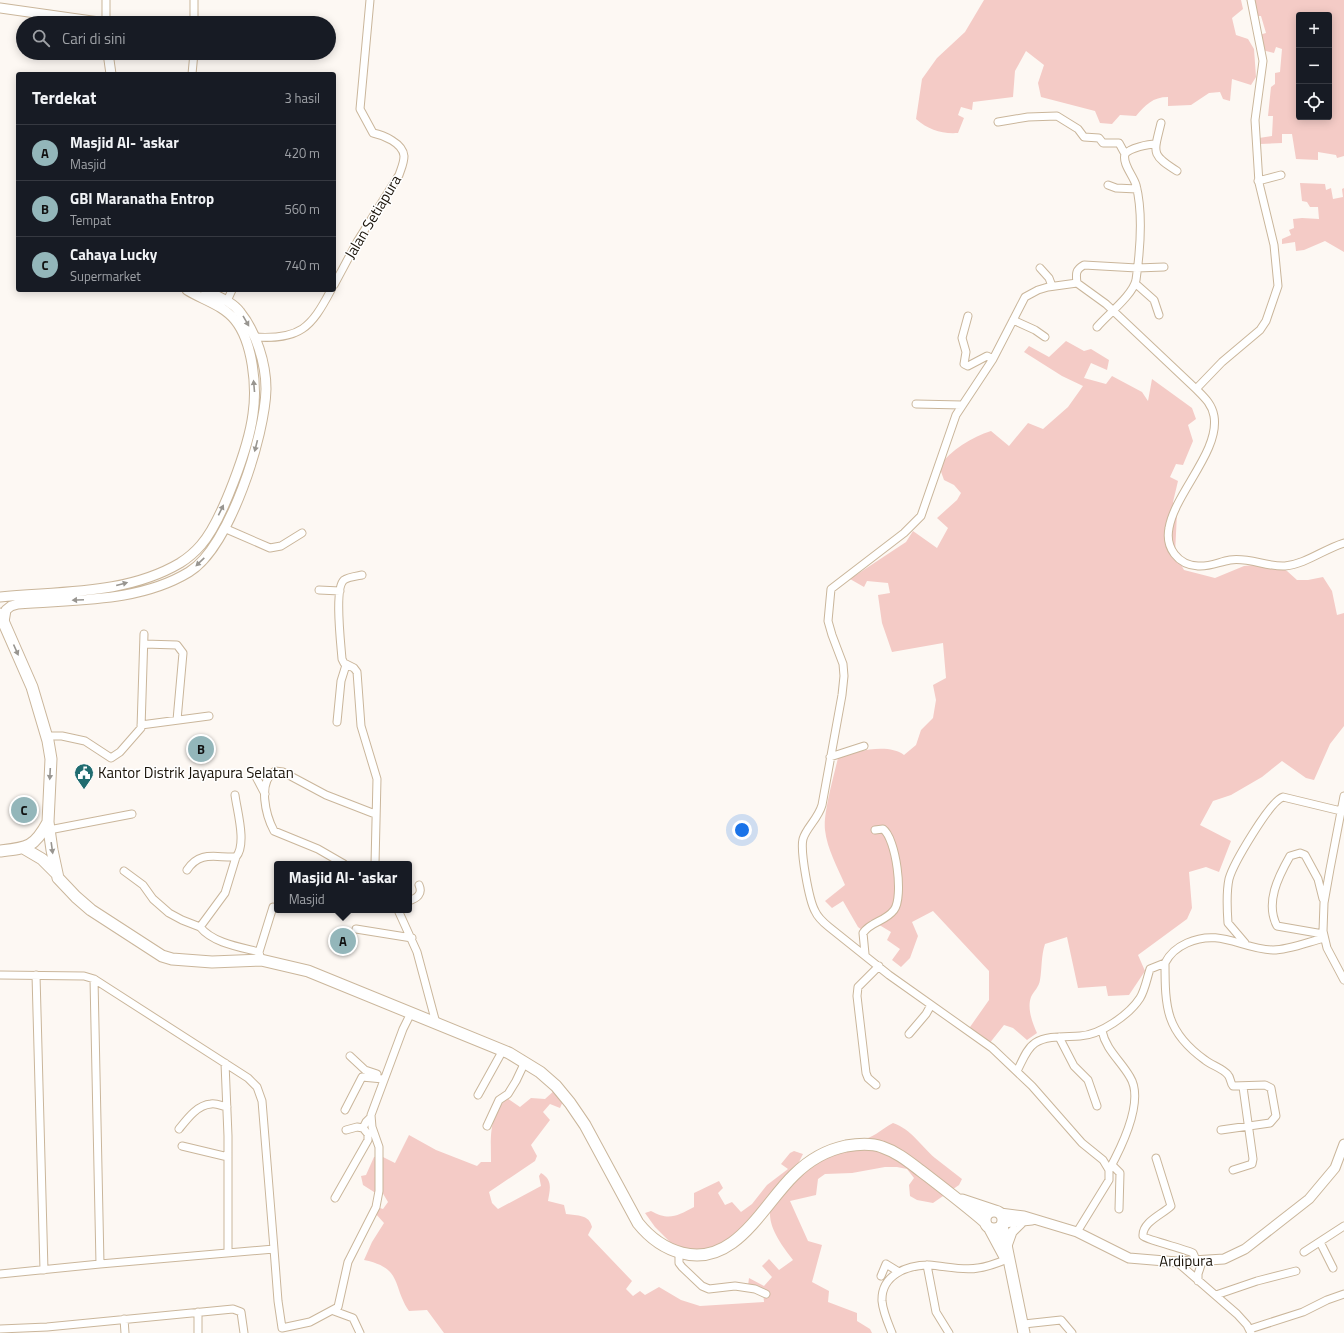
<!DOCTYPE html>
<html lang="id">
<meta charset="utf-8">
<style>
:root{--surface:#171b24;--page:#20242c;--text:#f1f3f6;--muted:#9ea1a6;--line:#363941;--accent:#93b6ba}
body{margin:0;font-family:"Titillium Web",sans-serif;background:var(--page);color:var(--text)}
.controls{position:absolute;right:12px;top:12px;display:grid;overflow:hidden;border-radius:4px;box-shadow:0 2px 10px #0003}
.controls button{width:36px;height:36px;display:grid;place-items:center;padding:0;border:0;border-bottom:1px solid var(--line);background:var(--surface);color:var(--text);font:20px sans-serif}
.you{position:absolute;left:742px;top:830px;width:14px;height:14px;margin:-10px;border:3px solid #fff;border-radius:50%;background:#1a73e8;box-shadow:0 0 0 6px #1a73e833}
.badge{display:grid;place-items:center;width:26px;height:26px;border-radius:50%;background:var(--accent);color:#111;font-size:13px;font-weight:700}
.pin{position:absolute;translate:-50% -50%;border:2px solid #fff;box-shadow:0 1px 4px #0006}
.popup{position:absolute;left:274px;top:861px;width:138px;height:52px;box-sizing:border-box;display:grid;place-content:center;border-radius:4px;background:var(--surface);filter:drop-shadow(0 1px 3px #0005);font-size:13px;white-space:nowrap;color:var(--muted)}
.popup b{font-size:15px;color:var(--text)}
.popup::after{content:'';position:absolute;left:50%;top:100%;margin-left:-8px;border:8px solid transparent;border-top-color:var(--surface)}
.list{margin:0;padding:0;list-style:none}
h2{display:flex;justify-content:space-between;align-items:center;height:52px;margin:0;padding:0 16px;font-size:17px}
h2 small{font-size:13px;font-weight:400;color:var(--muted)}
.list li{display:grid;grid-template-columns:26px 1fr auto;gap:12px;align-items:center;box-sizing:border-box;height:56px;padding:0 16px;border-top:1px solid var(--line)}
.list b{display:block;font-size:15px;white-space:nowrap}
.list p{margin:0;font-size:13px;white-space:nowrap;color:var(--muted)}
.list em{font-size:13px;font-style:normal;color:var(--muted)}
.icon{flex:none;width:22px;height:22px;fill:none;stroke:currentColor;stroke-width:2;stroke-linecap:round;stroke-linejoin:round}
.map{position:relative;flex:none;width:1344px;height:1333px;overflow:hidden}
.search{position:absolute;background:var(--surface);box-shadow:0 2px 10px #0003;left:16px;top:16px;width:320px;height:44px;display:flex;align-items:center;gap:10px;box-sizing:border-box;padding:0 14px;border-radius:22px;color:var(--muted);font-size:15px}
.panel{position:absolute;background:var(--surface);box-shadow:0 2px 10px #0003;left:16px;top:72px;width:320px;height:220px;border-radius:4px}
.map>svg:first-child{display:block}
.green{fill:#f4cbc6;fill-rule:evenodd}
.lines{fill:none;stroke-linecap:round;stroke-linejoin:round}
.minor-casing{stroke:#cab69b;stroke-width:9}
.tertiary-casing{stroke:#cab69b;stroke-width:11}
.trunk-casing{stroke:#cab69b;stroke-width:13}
.minor{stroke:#fff;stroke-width:7}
.tertiary{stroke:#fff;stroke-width:9}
.trunk{stroke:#fff;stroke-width:11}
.oneway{fill:#989590}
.labels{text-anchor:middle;stroke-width:3;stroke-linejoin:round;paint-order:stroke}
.street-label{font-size:15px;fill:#1a1309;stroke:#fff}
.poi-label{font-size:15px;fill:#1a1309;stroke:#fff;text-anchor:start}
</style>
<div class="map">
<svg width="1344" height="1333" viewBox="0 0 1344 1333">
<rect width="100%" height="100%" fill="#fdf8f3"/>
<path class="green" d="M984 0H1241L1243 9 1232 18 1236 35 1248 39 1254 49 1256 77 1251 85 1232 79 1230 101 1223 99 1220 92 1209 93 1191 105 1168 106V97C1153 97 1145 105 1136 116L1120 115 1112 124 1100 123 1095 111 1041 97 1038 83 1044 65 1026 51 1015 71 1013 97 973 102 972 110 961 107 958 115 964 118 958 133C941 134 929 130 916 119L922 79 937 58 965 32Z
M1252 0H1344V156L1337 158 1336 155 1318 152V160L1296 159 1292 134H1282V143L1260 144 1259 138 1272 136 1273 116H1268L1271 87 1275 84V73L1280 72 1282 49 1276 47 1274 53 1262 50 1259 35 1266 33 1261 16H1256ZM1299 15H1329V117H1299Z
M1300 183 1325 184 1326 190 1331 188 1333 199 1343 197 1342 189 1344 188V252L1325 241 1304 250 1296 251 1295 242 1282 244V239L1291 235 1289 230 1294 228 1293 219 1302 218 1319 219 1318 207H1310L1307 202 1302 201Z
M1066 341 1084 351 1091 349 1109 360 1107 370 1091 363 1084 378 1106 384 1112 376 1142 392 1148 401 1152 379 1192 408 1196 419 1188 425 1193 441 1183 465 1176 464 1170 477 1178 481 1173 502 1177 513 1175 554 1184 570 1215 578 1244 566 1272 563 1287 571 1297 580H1308L1323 577 1332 591 1337 615 1344 613V726L1330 744 1314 780 1306 778 1282 761 1262 777 1231 795 1213 801 1200 825 1231 841 1219 872 1206 867 1189 872 1192 908 1187 919 1138 955 1145 971 1129 995 1108 996 1106 986 1078 988 1067 937 1045 944C1041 956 1042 968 1040 980 1039 987 1034 991 1031 997 1027 1008 1032 1022 1037 1033L1027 1040 1013 1028 1004 1025 989 1044 970 1027 989 1000V971L933 911 912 922 918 936 910 958 901 967 892 960 900 949 887 940 891 932 871 920 862 930 858 927 843 901 832 908 825 901 845 885C838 868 827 849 825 830 823 814 834 775 838 758 856 751 888 743 904 755L916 745 921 730 933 718 936 700 933 685 946 678 943 643 892 652 882 623 878 595 890 593 888 583 867 581 864 587 850 579 906 542 913 531 937 548 948 528 937 518 957 500 961 493 954 485 944 480 939 466C951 450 972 437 991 431L1009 446 1028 423 1043 429 1068 407 1083 386 1062 376 1024 352 1029 346 1049 357Z
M556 1089 564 1099 560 1108 550 1104 543 1112 550 1120 531 1145 537 1156 535 1161 489 1192 492 1203 498 1209 541 1186 539 1176 541 1173C553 1180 550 1189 548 1201L564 1205 566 1214C578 1216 589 1214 592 1227L588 1235 632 1281 626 1289 633 1296 640 1291 645 1295 659 1287 681 1300 700 1306 764 1302 763 1291 748 1286 749 1278 764 1286 772 1277 762 1266 769 1259 779 1270 793 1260C783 1247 769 1229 770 1212L763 1208 741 1234 705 1252 674 1246 655 1227 645 1213 651 1211C669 1221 677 1216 694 1207V1193L719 1181 723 1188 718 1193 725 1205 732 1202 741 1212 752 1204 767 1185 788 1169 781 1164 790 1153 794 1151 803 1154 799 1162 790 1173 852 1139C870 1143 879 1130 893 1123 911 1129 921 1146 935 1158 944 1165 953 1172 962 1179L959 1185 933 1203 917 1200 910 1196 909 1185 914 1178 907 1169 897 1167H885L852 1173 825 1174 818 1179 816 1195 790 1201 808 1241 822 1245 812 1282 829 1291 828 1302 857 1313V1321L870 1329 872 1333H444L427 1310 409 1311C392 1286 403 1268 364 1260L372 1242 384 1223 375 1213 377 1207 383 1209 388 1202 382 1192H374L363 1185 361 1176 366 1175 374 1157 381 1156 395 1163 409 1135 436 1150 477 1166 481 1162H491C491 1137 488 1117 507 1098L520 1107 531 1098 545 1099Z"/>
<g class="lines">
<g class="minor-casing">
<path id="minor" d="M194 0V23
M1251 0 1263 61 1255 120 1259 183 1274 245 1278 286 1266 321 1260 330 1222 362 1196 389C1204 397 1212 404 1214 416 1220 451 1175 493 1169 528 1165 548 1178 565 1198 566 1209 567 1219 562 1230 560 1249 557 1266 567 1285 566 1306 564 1324 549 1344 543
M106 22V0
M192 74 194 53
M998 122 1028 117 1057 116 1078 129 1084 137 1099 138 1103 143H1119L1125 154
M1161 123C1154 153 1150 154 1177 171
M1258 181 1281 175
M1108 185 1116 188 1137 189
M1040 268 1049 278 1052 286
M1077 283C1076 274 1075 270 1084 265L1137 268 1164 267
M1136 284 1154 300 1159 315
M334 285 357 242 399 175C401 169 404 163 404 156 403 143 383 135 373 133L360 109 370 0
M227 301 232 290
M968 316 962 338 966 352 964 364 968 366 987 356 993 359
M1013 320 1035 330 1045 337
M1097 327C1107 315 1133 295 1136 280 1140 252 1143 212 1136 185 1133 175 1122 164 1125 154 1130 148 1148 144 1156 144
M254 337C300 340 311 328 331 290
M916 404 962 405
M224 528 270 548 281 546 302 533
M362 575C357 576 348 577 344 580 334 588 341 645 342 659L344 663 354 668 357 672 361 726 377 779 375 864
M319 590 340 591
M144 644 177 645 183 653 177 720
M337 722 341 681 346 665
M141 725 209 716
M47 736H62L85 741 111 758 120 752 141 728 144 634
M830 757 864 746
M255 775 265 794
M1344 796 1330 869 1324 903 1323 931 1327 948 1344 980
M49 830 132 814
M236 857 225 893 200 927C213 943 239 947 259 952L261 960
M344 864 318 849 274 831C266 816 257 782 275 771L283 772 326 795 375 814
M187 870C200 850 216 858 236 857 247 844 237 811 235 795
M124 871 143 885 153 899 169 913 182 920 200 927
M409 901C417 898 423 894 419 885
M398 910 417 952 436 1023
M356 929 412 938
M1323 934 1277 926C1265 903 1278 877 1290 856L1300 853 1305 855 1318 879 1323 899
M1245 943 1228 923C1227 909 1226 893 1229 879 1233 864 1270 801 1283 797L1341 811
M259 952 273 907
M865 954 863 933C871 921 885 922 894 910 904 897 896 838 883 829L875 830
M0 975 84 976 94 979 248 1078 257 1087 262 1101 274 1249 100 1264
M36 975 44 1270
M1102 1031C1106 1050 1121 1061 1130 1077 1145 1101 1121 1148 1109 1170
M909 1034 926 1014 931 1005
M1059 1037 1074 1066 1088 1080 1097 1106
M350 1056 365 1070 377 1074
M225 1063 228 1136V1253
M1017 1071C1022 1062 1026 1049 1035 1043 1047 1035 1066 1037 1080 1036 1100 1035 1129 1015 1140 998 1145 990 1147 978 1150 969L1165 963
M876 1085 868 1078 866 1073 857 996 858 987 879 966
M478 1095 503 1050
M345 1110 362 1077 383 1079
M487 1126 499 1100 508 1094 516 1081 525 1062
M179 1129C187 1119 197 1105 211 1104 216 1103 222 1106 227 1107
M346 1130 357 1127 363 1128
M1221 1130 1270 1123 1276 1116 1271 1088 1265 1085 1233 1086C1230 1083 1231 1078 1228 1075 1224 1069 1211 1065 1205 1060 1166 1032 1165 1008 1165 963 1170 953 1178 947 1187 943 1220 928 1241 949 1273 950 1289 950 1308 942 1324 938
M182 1146 228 1157
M1156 1158 1171 1206C1163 1214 1142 1222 1143 1236 1145 1239 1184 1249 1193 1253L1197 1262
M1112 1165 1120 1173 1119 1209
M1233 1170 1252 1164 1253 1159 1243 1087
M335 1198 368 1140V1134L363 1128 366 1122 370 1118
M1077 1232 1109 1180V1170L1103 1160 1082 1143 1032 1086 992 1048 889 975 829 927C824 923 818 918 815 911 809 900 800 851 803 839 806 828 818 819 822 805L842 695 844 676 843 664 832 635 828 621 831 589 904 533 921 516 956 415 993 359 1025 297 1038 290 1048 287 1077 283 1106 304 1196 389
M1320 1242 1333 1268
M274 1249 278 1301 282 1328 310 1322 338 1307 348 1262 376 1207 379 1191V1147L372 1127 371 1115 403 1029 411 1013
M679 1252V1263L682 1267 702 1286 709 1289 735 1286 755 1289 766 1294
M1304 1252 1344 1226
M1177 1262 1237 1314 1247 1325 1251 1333
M927 1265 936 1312 949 1333
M0 1274 100 1264 94 979
M881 1276 886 1264 899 1272
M1198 1281V1274L1202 1262
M1216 1295 1257 1281 1296 1271
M334 1311 353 1318 360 1333
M198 1312V1333
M124 1319 125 1333
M1024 1324 1061 1320 1072 1333
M0 1329 47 1327 233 1309 241 1312 244 1333
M1250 1329 1303 1312 1327 1300 1344 1294
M892 1333C888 1323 883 1312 882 1301 881 1275 907 1265 929 1265 945 1266 963 1271 978 1268 988 1267 1000 1262 1010 1258"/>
</g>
<g class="tertiary-casing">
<path id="tertiary" d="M0 8 106 23
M108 53 111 74
M0 597C60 591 126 595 180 563 188 558 195 552 201 545 222 521 249 446 253 414 257 387 253 342 235 320 223 305 203 300 187 290
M4 622 6 610 11 606 18 604C74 599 138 603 189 572 230 547 265 435 266 389 266 363 256 332 240 312 232 301 216 296 205 290
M1000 1213 1024 1216 1077 1232 1129 1258 1177 1262 1224 1259 1245 1249 1309 1199 1335 1168 1344 1144
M1003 1223 1032 1220
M1007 1246 1012 1232 1022 1222"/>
</g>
<g class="trunk-casing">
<path id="trunk" d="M0 614 32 687 48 741 51 759 48 822 52 850 58 878 76 897 91 910 162 956 172 959 212 962 261 960 308 971 509 1053 540 1072 556 1086 570 1103 585 1125 638 1223C650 1238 663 1248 682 1253 735 1267 762 1206 794 1175 808 1161 827 1150 846 1146 858 1144 871 1143 882 1147 897 1152 909 1162 921 1171 943 1188 964 1204 985 1222
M25 849 42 859 56 873
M0 851C27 848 34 848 48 822
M962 1200 995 1211
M985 1220a9 9 0 1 1 18 0a9 9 0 1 1-18 0Z
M1002 1225 1024 1333
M990 1229 1005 1257"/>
</g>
<use href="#minor" class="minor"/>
<use href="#tertiary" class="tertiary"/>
<use href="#trunk" class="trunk"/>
</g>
<defs><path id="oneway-solid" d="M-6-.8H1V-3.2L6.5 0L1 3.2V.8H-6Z"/></defs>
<g class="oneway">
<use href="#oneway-solid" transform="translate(246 321) rotate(60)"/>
<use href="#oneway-solid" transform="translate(254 386) rotate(-95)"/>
<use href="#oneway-solid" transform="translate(256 446) rotate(104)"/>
<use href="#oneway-solid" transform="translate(221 510) rotate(-64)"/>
<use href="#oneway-solid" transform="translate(200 562) rotate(136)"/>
<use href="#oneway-solid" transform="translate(122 584) rotate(-15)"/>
<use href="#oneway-solid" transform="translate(78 600) rotate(177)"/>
<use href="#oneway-solid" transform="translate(16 650) rotate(66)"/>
<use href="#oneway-solid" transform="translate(50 774) rotate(93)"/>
<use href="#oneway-solid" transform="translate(52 848) rotate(82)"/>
</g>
<defs>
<g id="civic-pin" transform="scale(1)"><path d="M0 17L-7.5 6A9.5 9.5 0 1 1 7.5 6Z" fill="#206c70" stroke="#fff"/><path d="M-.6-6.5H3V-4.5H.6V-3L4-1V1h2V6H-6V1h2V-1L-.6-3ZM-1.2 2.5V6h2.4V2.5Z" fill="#fff"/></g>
</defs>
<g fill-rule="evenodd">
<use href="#civic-pin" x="84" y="773"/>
</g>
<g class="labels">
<g class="street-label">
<text transform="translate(373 217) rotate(-59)" y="5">Jalan Setiapura</text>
<text transform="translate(1186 1261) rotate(-1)" y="5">Ardipura</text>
</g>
<g class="poi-label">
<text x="98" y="778">Kantor Distrik Jayapura Selatan</text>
</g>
</g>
</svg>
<div class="controls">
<button>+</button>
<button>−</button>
<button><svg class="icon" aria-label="locate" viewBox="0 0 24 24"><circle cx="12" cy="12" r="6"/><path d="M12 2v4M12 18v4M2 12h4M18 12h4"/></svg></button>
</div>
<div class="you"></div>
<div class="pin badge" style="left:343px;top:941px">A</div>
<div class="popup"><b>Masjid Al- 'askar</b>Masjid</div>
<div class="pin badge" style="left:201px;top:749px">B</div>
<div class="pin badge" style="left:24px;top:810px">C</div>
<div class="search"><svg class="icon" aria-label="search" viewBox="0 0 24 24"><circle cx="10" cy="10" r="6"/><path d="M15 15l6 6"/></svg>Cari di sini</div>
<section class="panel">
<h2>Terdekat<small>3 hasil</small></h2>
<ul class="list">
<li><span class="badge">A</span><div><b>Masjid Al- 'askar</b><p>Masjid</p></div><em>420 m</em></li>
<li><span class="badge">B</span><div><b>GBI Maranatha Entrop</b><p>Tempat</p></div><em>560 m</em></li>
<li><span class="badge">C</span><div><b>Cahaya Lucky</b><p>Supermarket</p></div><em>740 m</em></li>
</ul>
</section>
</div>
